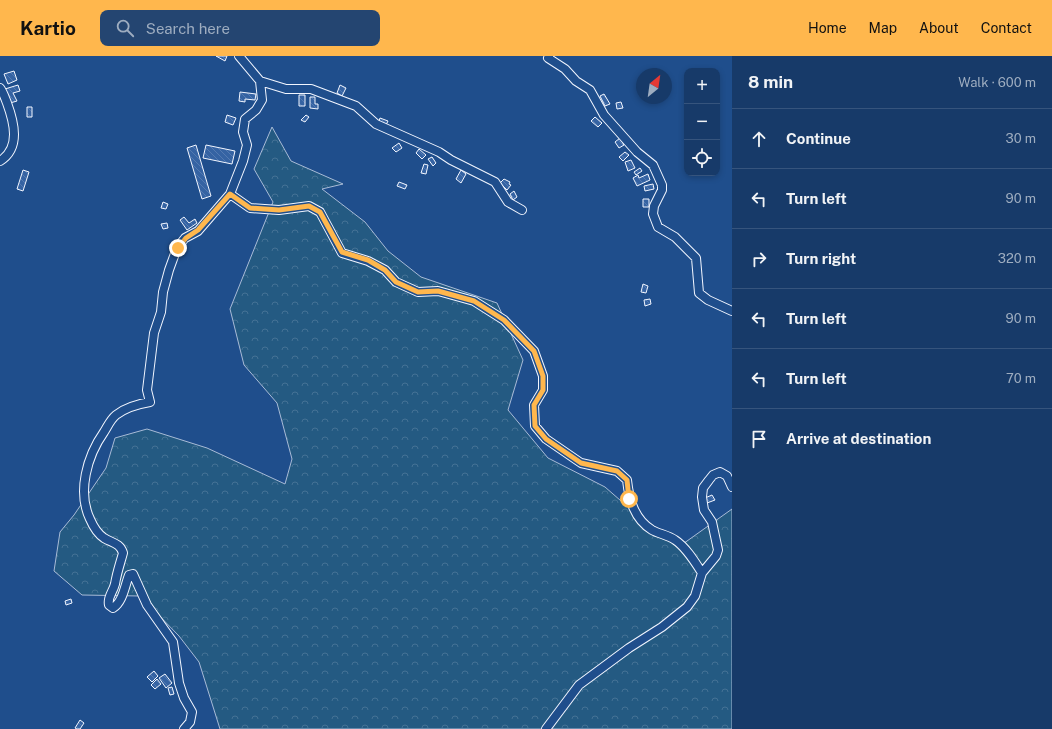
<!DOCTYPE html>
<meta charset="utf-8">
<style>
:root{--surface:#173a69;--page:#244571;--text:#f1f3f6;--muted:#9eadc0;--line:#36547d;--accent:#ffb74d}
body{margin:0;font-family:"Public Sans",sans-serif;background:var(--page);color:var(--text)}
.controls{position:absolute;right:12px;top:12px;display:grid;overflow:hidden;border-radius:8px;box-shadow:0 2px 6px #0003}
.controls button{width:36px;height:36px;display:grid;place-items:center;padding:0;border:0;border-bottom:1px solid var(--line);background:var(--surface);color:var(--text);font:20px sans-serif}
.compass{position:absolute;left:636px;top:12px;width:36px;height:36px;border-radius:50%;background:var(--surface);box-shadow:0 2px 6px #0003;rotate:29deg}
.stop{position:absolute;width:12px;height:12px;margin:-9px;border:3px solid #ffb74d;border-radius:50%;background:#fff}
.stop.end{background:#ffb74d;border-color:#fff;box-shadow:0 1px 4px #0008}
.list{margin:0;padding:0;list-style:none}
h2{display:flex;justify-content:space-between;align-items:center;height:52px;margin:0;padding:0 16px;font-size:17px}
h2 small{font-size:13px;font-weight:400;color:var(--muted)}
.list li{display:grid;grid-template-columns:26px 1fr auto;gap:12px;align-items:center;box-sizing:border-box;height:60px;padding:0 16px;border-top:1px solid var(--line)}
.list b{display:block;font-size:15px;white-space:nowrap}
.list em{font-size:13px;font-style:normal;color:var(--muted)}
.icon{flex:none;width:22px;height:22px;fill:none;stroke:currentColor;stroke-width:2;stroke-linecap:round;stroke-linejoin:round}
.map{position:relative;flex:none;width:732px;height:673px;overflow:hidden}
header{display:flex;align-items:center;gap:24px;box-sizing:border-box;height:56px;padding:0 20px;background:var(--accent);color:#111}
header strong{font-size:19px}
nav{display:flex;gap:22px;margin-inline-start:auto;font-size:14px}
.search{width:280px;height:36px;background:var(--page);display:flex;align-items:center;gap:10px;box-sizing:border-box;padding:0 14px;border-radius:8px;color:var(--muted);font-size:15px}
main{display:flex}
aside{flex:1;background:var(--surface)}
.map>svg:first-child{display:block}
.forest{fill:url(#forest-crowns);stroke:#a8bbd7}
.building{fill:url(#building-back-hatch);stroke:#f2f6ff}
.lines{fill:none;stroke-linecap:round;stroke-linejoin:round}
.minor-casing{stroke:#f2f6ff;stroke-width:10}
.minor{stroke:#1f4e8c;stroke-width:8}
.route{stroke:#ffb74d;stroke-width:5}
</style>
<header>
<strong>Kartio</strong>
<div class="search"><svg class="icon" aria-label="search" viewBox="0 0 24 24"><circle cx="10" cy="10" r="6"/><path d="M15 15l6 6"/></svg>Search here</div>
<nav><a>Home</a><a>Map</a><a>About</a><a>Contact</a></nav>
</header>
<main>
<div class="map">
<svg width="732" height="673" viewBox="0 0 732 673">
<defs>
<pattern id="forest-crowns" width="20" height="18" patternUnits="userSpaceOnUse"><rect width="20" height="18" fill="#245a82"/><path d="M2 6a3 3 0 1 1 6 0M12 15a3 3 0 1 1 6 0" fill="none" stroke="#447295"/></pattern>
<pattern id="building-back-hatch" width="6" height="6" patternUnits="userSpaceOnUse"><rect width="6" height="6" fill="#3563a3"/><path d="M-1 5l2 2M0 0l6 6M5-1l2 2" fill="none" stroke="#537ab1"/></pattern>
</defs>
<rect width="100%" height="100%" fill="#1f4e8c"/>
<path class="forest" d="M272 71 291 105 343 128 322 133 365 166 388 195 421 221 497 247 523 304 508 354 548 402 605 431 636 458 680 490 732 453V673H220L199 606 179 580 140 540 82 539 54 515 60 476 74 459 106 412 115 382 147 373 207 392 285 428 292 403 277 347 244 309 230 253 273 146 254 113Z"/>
<path class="building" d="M216 0H227L225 5Z
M14 15 17 24 8 28 4 18Z
M18 29 20 35 13 37 17 45 10 47 5 33Z
M340 29 346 32 342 40 337 37Z
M240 36 256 38 255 44 245 43V46L239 45Z
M604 38 610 48 605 50 600 40Z
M299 39H305V50H299Z
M310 41H315V48H318V53L310 52Z
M621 46 623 52 617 53 616 47Z
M27 51H32V61H27Z
M227 59 236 62 233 69 225 66Z
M306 59 309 61 305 66 301 64Z
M595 61 602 67 598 71 591 65Z
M380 62 388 65 386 69 379 65Z
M620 82 624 89 619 92 615 86Z
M399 87 402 92 396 96 392 92Z
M196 89 211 140 202 143 187 92Z
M206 89 235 95 232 108 203 102Z
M419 93 426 99 422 103 416 97Z
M625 96 629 99 623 105 619 101Z
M432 101 436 107 433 110 428 103Z
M631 104 635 112 628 115 625 106Z
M424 108 428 109 426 118 421 117Z
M640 112 642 115 636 119 634 116Z
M23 114 29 116 23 135 17 133Z
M461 114 466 118 461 127 456 123Z
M648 118 650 124 637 130 633 122 638 119 639 122Z
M504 123 510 126 509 128 511 129 507 134 500 127Z
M399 126 407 129 405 133 397 130Z
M653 128 654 133 645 135 644 130Z
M514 135 517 141 513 144 510 138Z
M643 143H649V151H643Z
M163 146 168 148 166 153 161 152Z
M184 161 189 167 195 163 197 167 187 174 180 164Z
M167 167 168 172 163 173 161 168Z
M643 228 648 230 646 237 641 236Z
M650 243 651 248 645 250 644 244Z
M712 439 715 444 707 447 705 442Z
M71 543 72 547 66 549 65 545Z
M154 615 158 620 152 626 147 621Z
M165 618 172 627 166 632 159 622Z
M157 623 161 628 155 633 151 629Z
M172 631 174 638 170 639 168 632Z
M80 664 84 667 80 673H77L75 672Z"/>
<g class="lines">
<g class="minor-casing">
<path id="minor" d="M549 0 548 2 565 13 576 25 590 34 604 59 637 96 653 109 662 129V134L654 150 653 158 658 171 675 181 696 202 699 237 708 244 732 255
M260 25 286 33H311L356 50 376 68 439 96 451 104 495 126 508 146 522 154
M0 32C3 36 5 42 7 47 14 66 21 92 0 105
M230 138 250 152 279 154 309 150 320 156 342 197 368 205 385 214 396 226 418 236 438 235 474 245 504 264 534 295 543 320V334L534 349 535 370 546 383 581 407 617 415 627 424C629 443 634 463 652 474 659 478 668 479 675 484 686 491 695 506 702 517
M184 673 190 666 192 656 184 642 179 627 173 586 147 549 133 518 129 519C125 529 123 546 113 552L109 549C107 541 113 536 115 528 117 516 120 508 123 497 120 487 112 487 104 482 98 478 93 470 90 463 77 436 87 400 104 376 108 370 110 364 116 359 126 351 138 348 150 346L147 334 154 277 161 256 163 236 169 214 177 192 185 182 198 175 230 138 243 105 247 89 243 76 245 63 256 54 262 44 260 25 239 0
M546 673 579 629 629 592 662 571 687 551 695 540 702 517 716 500 718 494 712 466 704 454 702 441 703 432 709 424 713 419 720 416 727 420 732 431"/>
</g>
<use href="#minor" class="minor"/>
</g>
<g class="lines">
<path class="route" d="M178 192 186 182 198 174 230 138 250 152 279 154 309 150 320 156 342 196 368 204 385 214 396 226 418 236 438 235 474 245 504 264 534 295 543 320V334L534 349 535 370 546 383 581 407 617 415 627 424 629 443"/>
</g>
</svg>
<div class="controls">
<button>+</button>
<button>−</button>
<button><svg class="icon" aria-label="locate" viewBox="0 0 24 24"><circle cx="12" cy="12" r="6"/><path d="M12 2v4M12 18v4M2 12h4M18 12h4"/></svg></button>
</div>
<svg class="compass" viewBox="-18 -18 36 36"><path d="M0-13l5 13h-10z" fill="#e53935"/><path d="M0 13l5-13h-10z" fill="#9eadc0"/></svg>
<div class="stop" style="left:629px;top:443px"></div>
<div class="stop end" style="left:178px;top:192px"></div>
</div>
<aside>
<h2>8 min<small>Walk · 600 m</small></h2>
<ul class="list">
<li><svg class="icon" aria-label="ahead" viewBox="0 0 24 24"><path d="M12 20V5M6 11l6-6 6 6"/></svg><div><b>Continue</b></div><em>30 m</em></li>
<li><svg class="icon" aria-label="left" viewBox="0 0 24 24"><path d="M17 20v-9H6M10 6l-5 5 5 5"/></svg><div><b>Turn left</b></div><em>90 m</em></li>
<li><svg class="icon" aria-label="right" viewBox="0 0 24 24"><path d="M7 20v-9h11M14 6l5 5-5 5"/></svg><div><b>Turn right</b></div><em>320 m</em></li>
<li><svg class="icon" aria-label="left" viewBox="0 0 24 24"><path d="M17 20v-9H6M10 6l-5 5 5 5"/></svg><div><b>Turn left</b></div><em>90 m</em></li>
<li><svg class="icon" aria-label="left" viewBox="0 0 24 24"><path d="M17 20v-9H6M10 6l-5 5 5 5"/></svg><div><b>Turn left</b></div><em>70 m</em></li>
<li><svg class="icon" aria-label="arrive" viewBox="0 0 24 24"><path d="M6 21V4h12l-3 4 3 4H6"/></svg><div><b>Arrive at destination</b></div></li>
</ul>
</aside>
</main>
